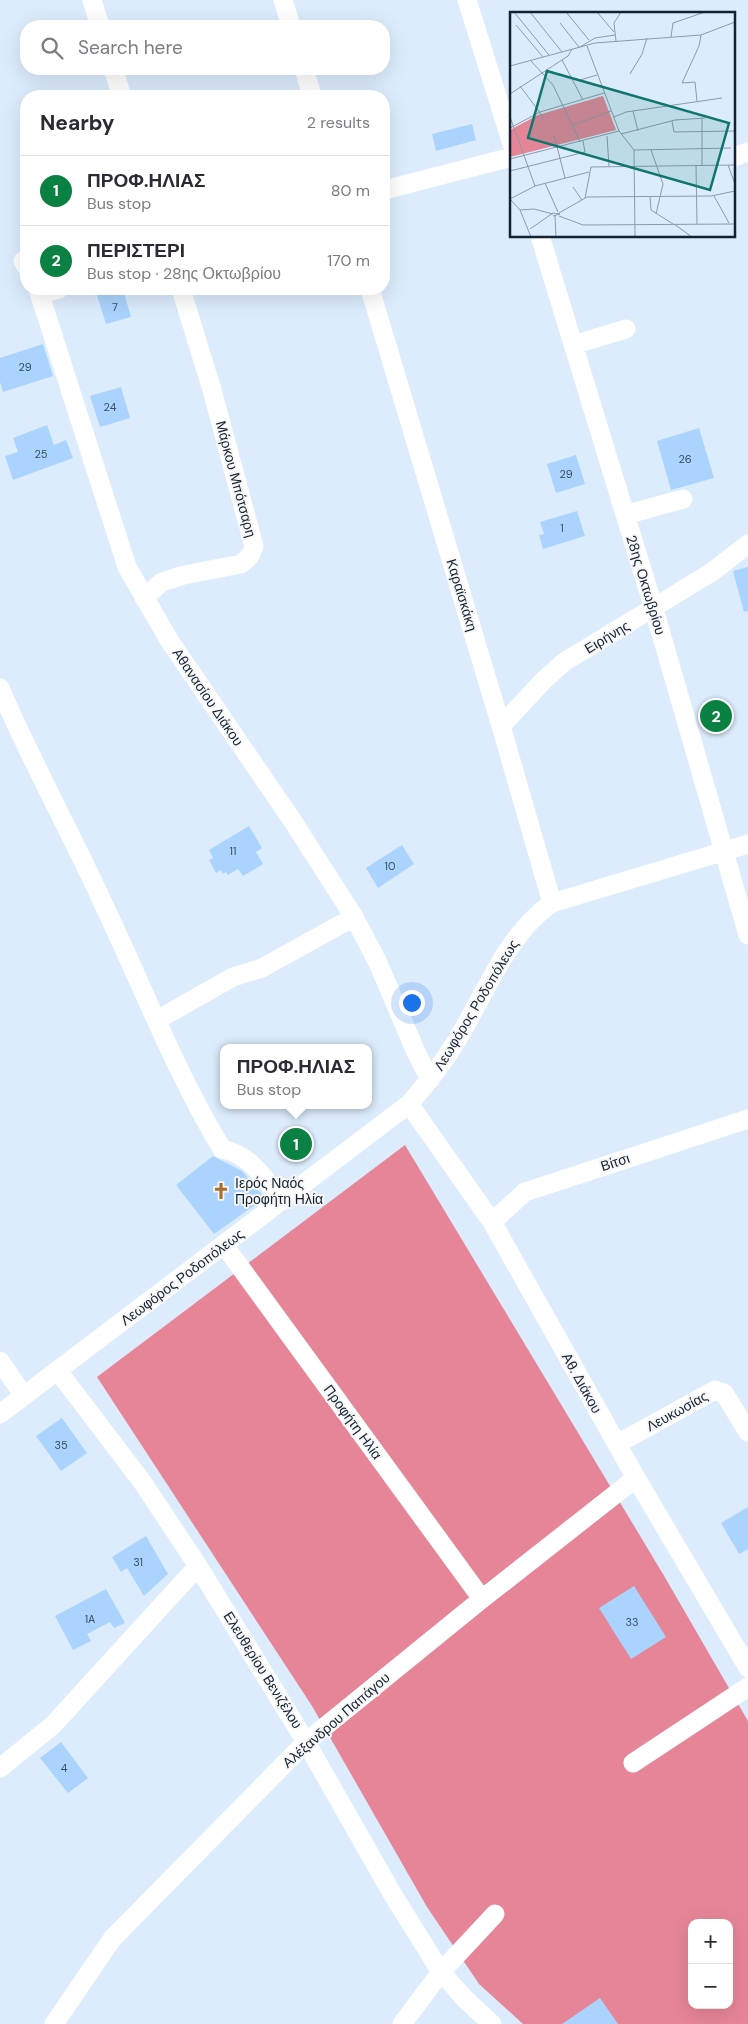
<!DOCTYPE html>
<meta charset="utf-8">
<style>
:root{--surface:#fff;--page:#f2f2f3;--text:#2b2b33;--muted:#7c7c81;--line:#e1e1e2;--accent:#0b8043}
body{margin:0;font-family:"DM Sans",sans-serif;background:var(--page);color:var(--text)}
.controls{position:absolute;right:15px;bottom:15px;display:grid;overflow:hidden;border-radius:10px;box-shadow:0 5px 20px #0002}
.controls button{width:45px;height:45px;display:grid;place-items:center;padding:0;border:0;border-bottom:1px solid var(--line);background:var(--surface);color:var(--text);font:25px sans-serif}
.you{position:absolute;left:411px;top:1002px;width:18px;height:18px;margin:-12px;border:4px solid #fff;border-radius:50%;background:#1a73e8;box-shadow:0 0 0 8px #1a73e833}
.badge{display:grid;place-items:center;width:32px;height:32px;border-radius:50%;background:var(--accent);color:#fff;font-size:16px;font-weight:700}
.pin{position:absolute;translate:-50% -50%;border:2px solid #fff;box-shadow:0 1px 5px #0006}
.popup{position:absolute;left:220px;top:1044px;width:152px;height:65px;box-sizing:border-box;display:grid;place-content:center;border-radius:10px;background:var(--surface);filter:drop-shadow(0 1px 4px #0005);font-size:16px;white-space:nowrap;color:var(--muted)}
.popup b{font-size:19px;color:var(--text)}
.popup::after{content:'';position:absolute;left:50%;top:100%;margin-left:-10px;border:10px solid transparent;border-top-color:var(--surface)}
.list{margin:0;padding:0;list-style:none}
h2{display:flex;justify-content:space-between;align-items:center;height:65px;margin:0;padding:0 20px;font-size:21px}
h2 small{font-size:16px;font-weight:400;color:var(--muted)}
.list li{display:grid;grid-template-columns:32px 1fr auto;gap:15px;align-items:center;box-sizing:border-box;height:70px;padding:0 20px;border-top:1px solid var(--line)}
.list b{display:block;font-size:19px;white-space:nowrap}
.list p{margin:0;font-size:16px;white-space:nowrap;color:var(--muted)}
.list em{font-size:16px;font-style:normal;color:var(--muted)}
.icon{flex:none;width:28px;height:28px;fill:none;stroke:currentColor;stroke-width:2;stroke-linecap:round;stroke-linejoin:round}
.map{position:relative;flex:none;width:748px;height:2024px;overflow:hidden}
.search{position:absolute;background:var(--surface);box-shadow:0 5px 20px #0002;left:20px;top:20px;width:370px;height:55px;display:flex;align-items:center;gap:12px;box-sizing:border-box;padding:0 18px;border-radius:20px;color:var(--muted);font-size:19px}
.panel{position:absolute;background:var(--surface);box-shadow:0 5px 20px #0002;left:20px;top:90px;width:370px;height:205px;border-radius:20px}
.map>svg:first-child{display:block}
.forest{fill:#e78598;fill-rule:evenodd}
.building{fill:#aad4fd}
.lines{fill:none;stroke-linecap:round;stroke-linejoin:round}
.minor{stroke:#fff;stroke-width:19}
.labels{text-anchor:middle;stroke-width:4;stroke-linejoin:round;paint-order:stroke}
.number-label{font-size:11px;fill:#394e64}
.street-label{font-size:14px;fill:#132231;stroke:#f7f7f7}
.poi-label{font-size:14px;fill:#132231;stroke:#f7f7f7;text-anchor:start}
.inset-road{fill:none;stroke:#8c9bab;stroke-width:1}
.view{fill:#0f766e;fill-opacity:0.15;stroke:#0f766e;stroke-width:2.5}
.inset-edge{fill:none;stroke:#132231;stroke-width:2.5}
</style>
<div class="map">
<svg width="748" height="2024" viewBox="0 0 748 2024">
<rect width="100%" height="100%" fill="#dcecfd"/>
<path class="forest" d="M405 1145 663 1574 748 1721V2024H523L479 1984 427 1907 312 1706 97 1377ZM692 1923H729V2005H692Z"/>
<path class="building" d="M472 124 476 140 436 151 432 134Z
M95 289H123L131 317 106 324Z
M43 344 53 376 3 392 0 382V358Z
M121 387 130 418 100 427 90 396Z
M47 425 54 445 66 440 73 458 13 480 5 456 18 452 13 438Z
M699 428 714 478 671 490 657 441Z
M576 455 585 484 556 493 547 464Z
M577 511 585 536 543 549 539 535 544 534 540 522Z
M748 567V611L744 612 733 571Z
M249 826 262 848 256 852 263 864 243 876 238 869 228 875 226 872 223 874 221 870 216 873 209 860 213 858 209 850Z
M402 845 414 864 378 888 366 868Z
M213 1156 242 1171 265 1198 214 1234 176 1185Z
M62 1418 87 1453 61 1471 36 1436Z
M748 1507V1549L739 1554 721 1523Z
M146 1536 168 1574 144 1596 127 1568 121 1572 112 1557Z
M634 1586 666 1637 631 1659 599 1608Z
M106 1589 125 1623 114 1628 110 1622 87 1634 91 1641 73 1650 55 1616Z
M61 1742 88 1778 68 1793 40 1758Z
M600 1998 618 2024H562Z"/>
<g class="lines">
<path class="minor" d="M92 0 100 26
M283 0 291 26
M467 0 512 144
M113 69 122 96
M304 69 312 96
M734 157 748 152
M384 190 512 157
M540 236 654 609 748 935
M23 261 26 266
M38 289 127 567 169 640 292 820 354 917 378 963 416 1052 430 1080
M370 289 501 726 552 903
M41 294 59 289
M573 345 626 329
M625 515 683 499
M144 598 162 582 184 575 241 564 250 556 254 546 212 390 181 289
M0 688C31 761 70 831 103 903 142 985 175 1071 222 1149 250 1154 266 1180 282 1201
M501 726 544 680 564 662 712 572 748 544
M157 1020 233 977 262 968 354 917
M409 1104 492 1222 636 1478 748 1668
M492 1222 525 1192 748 1119
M224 1245 482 1599
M0 1361 24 1396
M58 1371 143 1483 198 1566 306 1742 393 1895 441 1972 465 1999 492 2024
M0 1414 409 1104C427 1084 443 1063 457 1040 486 993 506 935 552 903L748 844
M617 1444 715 1390 724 1393 748 1432
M633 1763 748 1687
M0 1768 53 1725 198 1566
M54 2024 112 1939 306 1742 482 1599 636 1478
M402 2024 441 1972 495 1914"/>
</g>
<defs>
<g id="church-bare" transform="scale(1.35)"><path d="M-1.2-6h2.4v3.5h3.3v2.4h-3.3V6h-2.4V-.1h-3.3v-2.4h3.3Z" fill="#a8712d" stroke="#f7f7f7" stroke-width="2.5" paint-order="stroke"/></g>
</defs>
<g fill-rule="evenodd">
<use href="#church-bare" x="221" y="1191"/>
</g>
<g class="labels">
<g class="number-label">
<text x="115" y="311">7</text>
<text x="25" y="371">29</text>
<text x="110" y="411">24</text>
<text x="41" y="458">25</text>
<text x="685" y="463">26</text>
<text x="566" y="478">29</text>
<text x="562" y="532">1</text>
<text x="233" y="855">11</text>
<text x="390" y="870">10</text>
<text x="61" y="1449">35</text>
<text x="138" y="1566">31</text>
<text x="90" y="1623">1A</text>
<text x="632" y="1626">33</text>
<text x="64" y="1772">4</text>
</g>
<g class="street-label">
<text transform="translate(236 479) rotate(75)" y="5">Μάρκου Μπότσαρη</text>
<text transform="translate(646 585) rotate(73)" y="5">28ης Οκτωβρίου</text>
<text transform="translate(462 595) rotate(73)" y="5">Καραϊσκάκη</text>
<text transform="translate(607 637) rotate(-31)" y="5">Ειρήνης</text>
<text transform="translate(208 697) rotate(56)" y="5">Αθανασίου Διάκου</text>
<text transform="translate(476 1005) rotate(-59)" y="5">Λεωφόρος Ροδοπόλεως</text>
<text transform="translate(615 1162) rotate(-18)" y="5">Βίτσι</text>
<text transform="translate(182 1277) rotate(-37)" y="5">Λεωφόρος Ροδοπόλεως</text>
<text transform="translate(582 1383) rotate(61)" y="5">Αθ. Διάκου</text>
<text transform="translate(677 1411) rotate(-29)" y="5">Λευκωσίας</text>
<text transform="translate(353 1422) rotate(54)" y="5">Προφήτη Ηλία</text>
<text transform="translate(263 1670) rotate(58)" y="5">Ελευθερίου Βενιζέλου</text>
<text transform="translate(336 1720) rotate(-41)" y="5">Αλέξανδρου Παπάγου</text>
</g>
<g class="poi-label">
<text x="235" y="1188">Ιερός Ναός<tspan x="235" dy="16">Προφήτη Ηλία</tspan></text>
</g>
</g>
<g transform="translate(510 12)">
<rect width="225" height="225" fill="#dcecfd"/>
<path d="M93 84 106 118 0 145V118L28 103Z" fill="#e78598"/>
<path class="inset-road" d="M4 0 39 43M20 0 52 40M56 0 79 28M87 0 104 20M50 11 69 35M6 13 33 45M161 25 163 11 195 0M106 29 104 11 111 0M77 34 109 119 124 138 125 225M70 35 85 26 105 23M52 48 73 88M21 49 43 73 70 130M0 54 85 31 191 23 225 10M120 62 132 42 137 26M70 68 87 63M10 74 34 106M0 82 58 44 62 37M187 89 185 70 172 71 189 34 191 23M123 99 128 119M0 105 25 174M104 105 116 100 212 86M192 107V154M162 109 164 120 224 119M63 113 101 99M0 116 30 100 94 81M111 122 165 108 195 106M44 123 55 166M97 124 99 154M124 138 221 136M141 138 153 172 146 202M0 147 109 119M218 153 225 172M186 154 187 212M0 159 75 140 73 129M35 171 48 200M63 175 72 188M204 184 219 211M140 185 141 198 163 212M75 186 81 155 225 153M0 187 25 174 79 160M0 187 10 198 24 197 43 202M10 198 21 225M49 201 77 185 201 184 225 179M45 204 46 225M49 204 73 213 225 212M164 212 182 225M20 217 43 201 50 202 43 204"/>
<path class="view" d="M37 59 219 111 200 178 18 126Z"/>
<rect width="225" height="225" class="inset-edge"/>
</g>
</svg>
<div class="controls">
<button>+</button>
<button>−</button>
</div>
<div class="you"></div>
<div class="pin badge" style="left:296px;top:1144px">1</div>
<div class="popup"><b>ΠΡΟΦ.ΗΛΙΑΣ</b>Bus stop</div>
<div class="pin badge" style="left:716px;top:716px">2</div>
<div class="search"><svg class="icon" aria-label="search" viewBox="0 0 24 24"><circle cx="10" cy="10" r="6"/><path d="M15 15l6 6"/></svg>Search here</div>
<section class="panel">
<h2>Nearby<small>2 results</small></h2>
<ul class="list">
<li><span class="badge">1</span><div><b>ΠΡΟΦ.ΗΛΙΑΣ</b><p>Bus stop</p></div><em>80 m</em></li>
<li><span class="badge">2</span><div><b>ΠΕΡΙΣΤΕΡΙ</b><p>Bus stop · 28ης Οκτωβρίου</p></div><em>170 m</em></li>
</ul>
</section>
</div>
